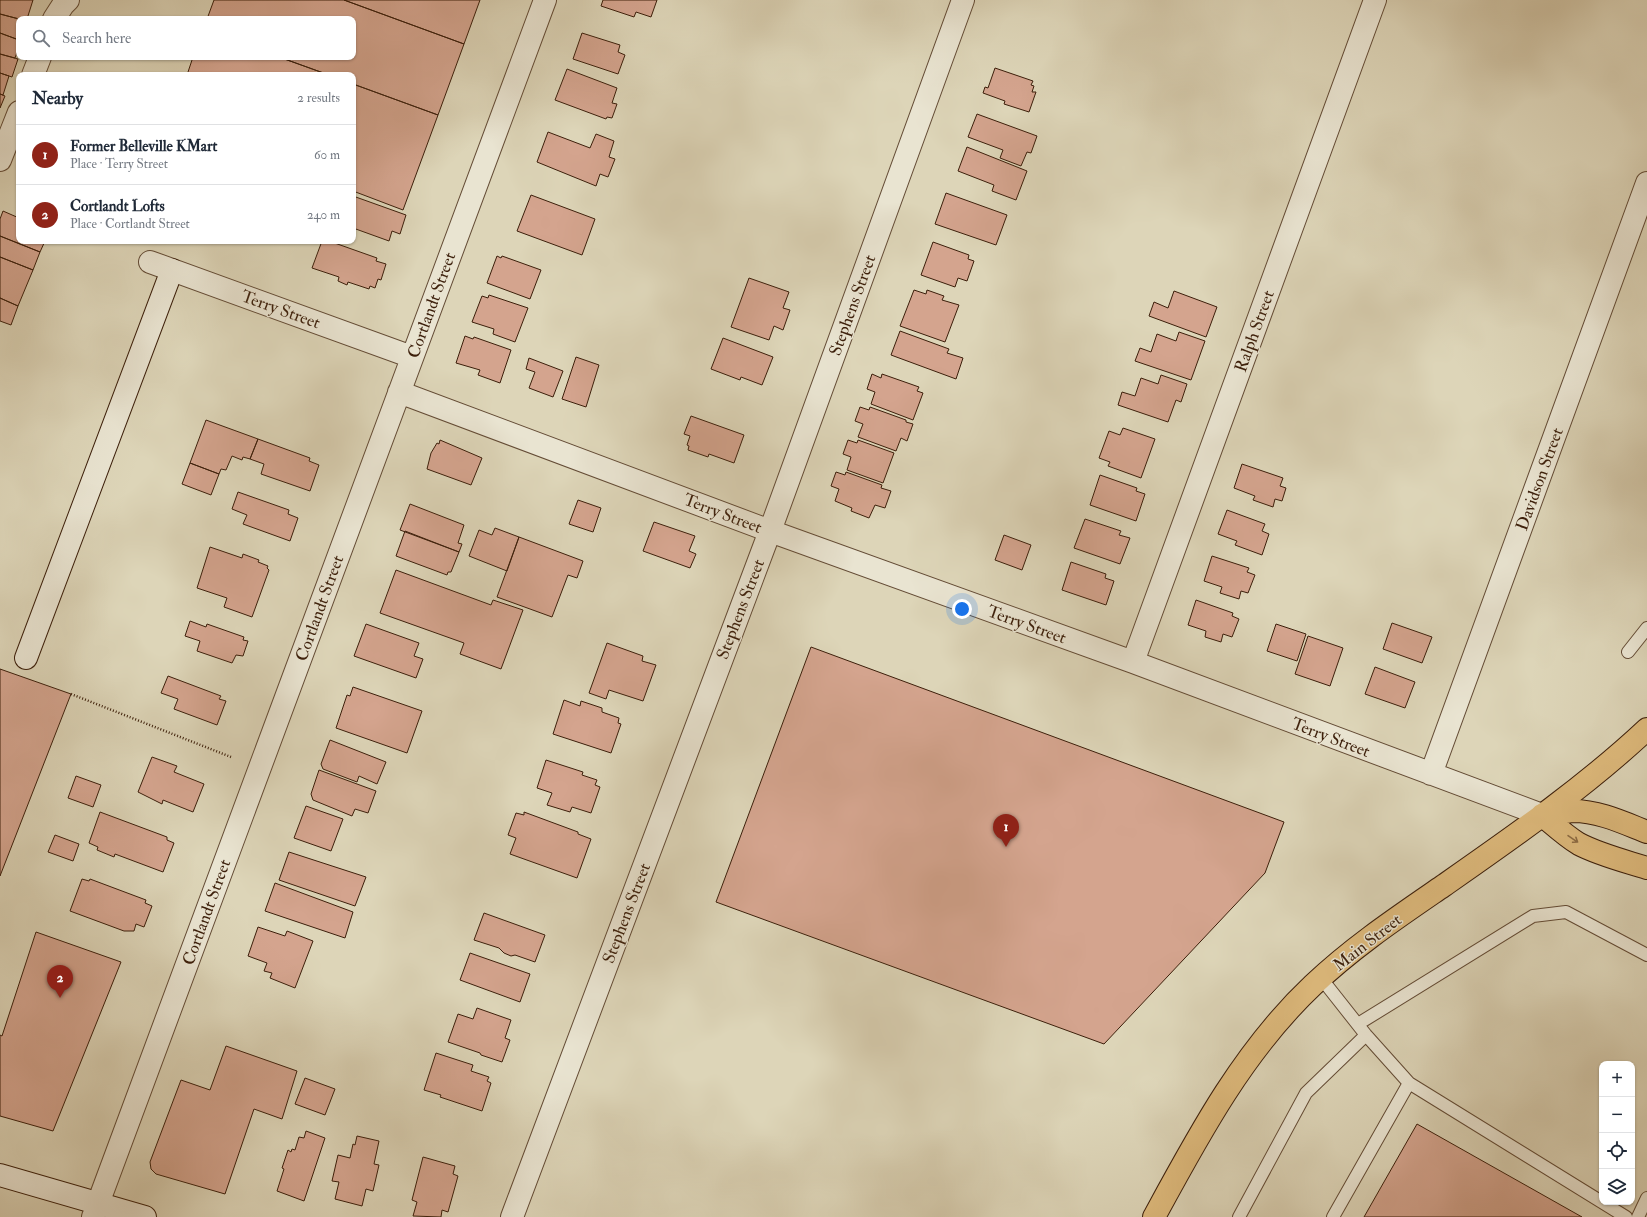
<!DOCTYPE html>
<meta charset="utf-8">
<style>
:root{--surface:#fff;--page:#f6f6f7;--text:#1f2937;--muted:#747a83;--line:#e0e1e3;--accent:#8f2418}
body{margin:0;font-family:"IM FELL Double Pica",serif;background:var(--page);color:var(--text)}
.controls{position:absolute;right:12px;bottom:12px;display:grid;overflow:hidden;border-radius:8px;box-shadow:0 1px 3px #0004}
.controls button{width:36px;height:36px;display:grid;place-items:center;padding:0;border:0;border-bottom:1px solid var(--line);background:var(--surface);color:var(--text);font:20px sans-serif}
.you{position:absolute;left:962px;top:609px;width:14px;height:14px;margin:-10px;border:3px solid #fff;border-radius:50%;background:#1a73e8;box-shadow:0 0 0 6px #1a73e833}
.badge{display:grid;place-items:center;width:26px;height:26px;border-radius:50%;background:var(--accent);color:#fff;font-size:13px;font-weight:700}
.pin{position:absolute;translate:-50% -33px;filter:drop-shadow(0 1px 2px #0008)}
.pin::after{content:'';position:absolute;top:21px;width:14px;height:12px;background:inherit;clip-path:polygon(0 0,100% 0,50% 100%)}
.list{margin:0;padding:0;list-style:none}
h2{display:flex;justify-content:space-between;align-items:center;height:52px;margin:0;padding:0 16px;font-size:17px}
h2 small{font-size:13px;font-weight:400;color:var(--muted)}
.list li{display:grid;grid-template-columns:26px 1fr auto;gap:12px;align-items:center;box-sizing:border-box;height:60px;padding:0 16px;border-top:1px solid var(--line)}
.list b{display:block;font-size:15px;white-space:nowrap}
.list p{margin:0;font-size:13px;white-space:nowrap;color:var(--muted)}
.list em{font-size:13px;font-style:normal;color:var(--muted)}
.icon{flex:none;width:22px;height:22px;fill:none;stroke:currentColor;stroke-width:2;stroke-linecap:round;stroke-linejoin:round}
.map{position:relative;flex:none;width:1647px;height:1217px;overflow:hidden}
.search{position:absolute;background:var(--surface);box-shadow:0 1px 3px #0004;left:16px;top:16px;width:340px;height:44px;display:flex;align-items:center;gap:10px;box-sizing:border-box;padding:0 14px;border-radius:8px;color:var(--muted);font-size:15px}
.panel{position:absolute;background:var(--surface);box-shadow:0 1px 3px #0004;left:16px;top:72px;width:340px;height:172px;border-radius:8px}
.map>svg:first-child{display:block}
.building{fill:#d4a48e;stroke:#3c1f0b}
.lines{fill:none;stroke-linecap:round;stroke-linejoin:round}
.lane-casing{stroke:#644c36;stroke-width:14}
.street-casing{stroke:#644c36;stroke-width:24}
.secondary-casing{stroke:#3c1f0b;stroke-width:24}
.primary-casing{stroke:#3c1f0b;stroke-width:24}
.highway-casing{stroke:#3c1f0b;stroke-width:24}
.path{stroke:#3c1f0b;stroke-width:2.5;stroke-dasharray:1 2;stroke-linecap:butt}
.lane{stroke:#e9e4d1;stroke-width:12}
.street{stroke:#e9e4d1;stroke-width:22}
.secondary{stroke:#e9e4d1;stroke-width:22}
.primary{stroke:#deba7c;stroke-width:22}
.highway{stroke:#deba7c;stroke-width:22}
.oneway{stroke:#8d6c44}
.labels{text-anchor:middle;stroke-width:3;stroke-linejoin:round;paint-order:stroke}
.street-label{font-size:17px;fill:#3c1f0b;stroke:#e9e4d1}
</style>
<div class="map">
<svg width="1647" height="1217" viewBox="0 0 1647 1217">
<rect width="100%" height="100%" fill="#ddd5b8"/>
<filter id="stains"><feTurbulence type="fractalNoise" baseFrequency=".005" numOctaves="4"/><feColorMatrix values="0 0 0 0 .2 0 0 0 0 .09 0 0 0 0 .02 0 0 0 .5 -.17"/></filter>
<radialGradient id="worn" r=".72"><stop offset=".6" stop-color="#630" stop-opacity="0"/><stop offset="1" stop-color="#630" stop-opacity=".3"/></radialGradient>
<path class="building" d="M0 0H33L27 19H19L0 14Z
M214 0H344L464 44 438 115 353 84V75H329L279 57H353V19H207Z
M344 0H480L464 44Z
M603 0H657L651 17 636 12 634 17 601 6Z
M0 14 19 19V40L0 33Z
M0 33 19 40V47L15 58 0 54Z
M582 33 620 45 618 52 625 55 618 74 573 59Z
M0 54 18 59 12 77 0 73Z
M193 57H279L329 75H187Z
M995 68 1033 81 1031 85 1034 86 1032 92H1036L1029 112 1004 104 1005 101 983 93 985 87 988 88Z
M567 69 617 88 612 103 617 104 612 118 607 117 606 119 555 100Z
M0 73 9 76 3 95 0 94Z
M353 84 438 115 403 210 353 191Z
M0 94 5 96 0 108Z
M977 114 1037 136 1031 153 1027 152 1021 166 1000 158 1003 150 968 137Z
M548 132 590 148 596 134 614 141 609 157 615 159 608 177 600 174 596 186 537 162Z
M967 147 1027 171 1016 200 992 191 994 185 958 171Z
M946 193 1007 215 996 245 935 224Z
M531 195 595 219 582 255 517 231Z
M353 196 406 215 400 234 392 231 389 241 353 228Z
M3 211 19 218V241H45L40 252 0 236V219Z
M0 236 40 252 33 270 0 257Z
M322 241H329L377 258 376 261 386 264 381 280 378 279 375 288 370 286 369 289 348 282 347 285 338 281 339 277 312 268Z
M933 242 969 255 968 259 974 261 967 281 958 278 955 287 921 275Z
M497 256 501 258 502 256 541 270 530 299 487 283Z
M0 257 33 270 18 306 0 298Z
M749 278 789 292 783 308 790 310 783 330 774 326 769 340 731 327Z
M914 290 926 294 927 290 944 296 942 300 959 305 945 342 900 326Z
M1174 291 1217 307 1206 337 1149 316 1154 302 1168 308Z
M489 295 528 308 515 342 493 334 494 329 472 322 482 296 488 298Z
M0 298 18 306 11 325 0 321Z
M900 331 949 349 947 353 963 358 956 379 891 355Z
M1179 332 1205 341 1191 380 1135 361 1140 348 1151 352 1157 334 1176 341Z
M465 336 473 339 474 337 511 350 500 383 478 375 480 370 456 363Z
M723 338 773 357 762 385 741 377 740 380 711 369Z
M576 357 599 365 586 407 562 399Z
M529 358 563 371 553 397 529 388 535 372 526 369Z
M872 374 881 378 882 374 919 387 917 391 923 393 913 420 871 404 875 392 867 389Z
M1161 375 1187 384 1181 402 1176 400 1168 422 1118 405 1122 392 1135 396 1141 378 1158 384Z
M860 407 869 410 870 407 906 420V422L913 424 907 441 901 438 896 451 858 437 863 424 855 421Z
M691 416 744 435 734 463 709 454 708 457 688 450 689 446 687 445 690 436 684 434Z
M206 420 258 439 250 459 243 457 242 460 232 456 226 470 221 469 219 474 190 463Z
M1123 428 1155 439 1141 478 1108 466 1110 462 1099 458 1109 431 1120 435Z
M258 439 310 458 309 461 319 465 310 491 261 474 264 464 250 459Z
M440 440 482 458 471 485 427 469 431 453 437 443 439 444Z
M848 440 857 443 858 440 894 453 883 483 847 470 851 457 843 454Z
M190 463 219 474 211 495 182 484Z
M1242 464 1283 478 1280 486 1286 488 1282 501 1275 499 1273 507 1253 500 1255 496 1234 488Z
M836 472 845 475 846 472 882 485 881 488 891 491 885 508 875 505 869 518 851 511 852 508 835 501 839 489 831 486Z
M1100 475 1137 488 1136 491 1145 494 1136 521 1090 505Z
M238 492 289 510 288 514 298 518 290 541 243 524 247 515 232 509Z
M578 500 601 508 593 532 569 524Z
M410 504 464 525 458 543 462 544 459 552 400 530Z
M1227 510 1265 524 1262 531 1269 534 1262 555 1235 545 1237 541 1218 534Z
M1085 519 1121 531 1119 535 1130 538 1120 564 1074 548Z
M654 522 695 536 689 551 696 554 690 568 643 551Z
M495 528 519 537 507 571 469 556 479 530 492 535Z
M405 531 459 552 451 572H448L447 575 396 556Z
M1004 535 1031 545 1022 570 995 560Z
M519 537 583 561 577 578 568 575 552 617 497 597Z
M210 547 242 558 243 554 259 560 258 562 268 566 267 568 269 570 252 617 224 607 227 598 197 588Z
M1212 556 1249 568 1247 572 1255 575 1248 593 1241 591 1239 599 1220 593 1222 587 1204 581Z
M1071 562 1106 574 1105 578 1114 581 1106 605 1062 590Z
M396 570 491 605 493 600 523 610 501 669 460 654 464 643 380 613Z
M1196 600 1233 613 1232 616 1239 619 1232 637 1223 634 1221 642 1205 637 1206 631 1188 625Z
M190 621 206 627 207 624 244 637 243 640 248 641 243 656 236 655 232 663 197 651 200 641 185 636Z
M1392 623 1432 637 1422 663 1383 649Z
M366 624 419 643 414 656 423 659 416 678 354 656Z
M1276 624 1306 634 1297 661 1267 651Z
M1308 636 1343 648 1330 686 1295 674Z
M607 643 643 656 642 661 656 665 643 701 609 690 606 699 589 693Z
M811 647 1284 822 1265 873 1104 1044 716 902Z
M1375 667 1415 682 1405 708 1365 694Z
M0 669 71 694 0 876Z
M168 676 221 696 219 699 226 701 217 725 174 709 178 699 161 693Z
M353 687 422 711 407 753 336 728 347 695 350 696Z
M564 700 580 706 581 701 602 708V712L619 718 618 723 621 724 611 753 553 734Z
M330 740 386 762 377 784 359 776 357 782 323 769 321 764Z
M152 757 177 766 174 772 204 784 193 812 163 800 162 804 138 792Z
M546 760 583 772 582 775 597 780 595 785 600 787 591 813 572 807 570 812 547 805 552 793 537 788Z
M319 770 376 791 368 813 355 809 352 816 313 800 311 794Z
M76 776 101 785 93 807 68 798Z
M306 806 343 819 331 851 294 838Z
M100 812 167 837V840L174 843 163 872 115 854 114 857 97 850 98 847 89 843Z
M524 812 578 832V834L591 839 577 878 510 854 516 838 508 835 516 813 524 815Z
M55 835 79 844 73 861 48 852Z
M289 852 366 877 355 906 279 880Z
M82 879 89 881 90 879 146 900 145 903 152 906 144 927 136 924 134 931H124L70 911Z
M275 883 353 912 345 938 265 911Z
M484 913 545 935 535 962 515 955 511 956 504 953 499 948 474 940Z
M258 927 285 936 287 931 313 941 295 988 270 978 272 973 264 971 267 963 248 956Z
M36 932 121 962 53 1131 0 1116V1035L2 1036Z
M470 953 530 974 520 1002 460 980Z
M477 1008 511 1020 505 1038 510 1040 502 1062 481 1055 480 1053 448 1042 458 1014 473 1019Z
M226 1046 297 1071 282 1119 254 1109 225 1194 156 1174 151 1169 150 1162 181 1080 210 1090Z
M436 1053 473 1065 471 1071 489 1077 487 1081 491 1083 482 1111 440 1097 441 1095 424 1090Z
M305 1078 335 1089 325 1115 295 1104Z
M1417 1124 1582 1217H1364Z
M306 1131 325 1138 304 1201 277 1191 284 1169 282 1168 288 1150 291 1152 292 1149 295 1150 299 1137 304 1138Z
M357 1136 379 1141 374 1164 379 1165 373 1191 366 1189 362 1206 335 1199 339 1182 332 1181 338 1155 350 1158 353 1144 355 1145Z
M423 1157 455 1166 453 1174 458 1176 448 1212 442 1210 441 1217 413 1216 417 1202 412 1200Z"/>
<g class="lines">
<g class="lane-casing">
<path id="lane" d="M1628 652 1647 628
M1321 978 1366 1035 1409 1083 1333 1217
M1358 1024 1533 916 1566 912 1647 955
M1409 1083 1626 1217
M1239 1217 1306 1093 1366 1035
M1638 1217 1647 1198"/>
</g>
<g class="street-casing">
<path id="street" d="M54 19 63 5 68 0
M33 75 40 57
M0 160 19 112
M150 262 412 357
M399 392 770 531 1133 662 1542 815
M1133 662 1375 0
M1431 774 1647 183
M93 1217 545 0
M512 1217 770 531 963 0"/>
</g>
<g class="secondary-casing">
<path id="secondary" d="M26 658 172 270
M0 1175 145 1217"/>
</g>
<g class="primary-casing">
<path id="primary" d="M1154 1217C1199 1134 1244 1050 1313 985 1353 947 1398 917 1443 886 1513 837 1584 788 1647 729"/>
</g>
<g class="highway-casing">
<path id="highway" d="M1542 815C1554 825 1566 836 1579 844 1600 855 1625 861 1647 868
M1542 815C1553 814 1563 812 1573 811 1599 811 1624 823 1647 832"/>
</g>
<path class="path" d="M71 694 231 757"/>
<use href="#lane" class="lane"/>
<use href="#street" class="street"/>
<use href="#secondary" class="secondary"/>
<use href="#primary" class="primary"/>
<use href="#highway" class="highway"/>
</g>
<defs><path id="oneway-shaft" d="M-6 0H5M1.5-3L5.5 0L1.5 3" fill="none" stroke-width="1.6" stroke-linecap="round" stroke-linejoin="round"/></defs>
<use class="oneway" href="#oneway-shaft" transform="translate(1573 839) rotate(34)"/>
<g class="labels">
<g class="street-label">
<text transform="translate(431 305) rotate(-70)" y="6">Cortlandt Street</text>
<text transform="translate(852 305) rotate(-70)" y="6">Stephens Street</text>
<text transform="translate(281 309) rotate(20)" y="6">Terry Street</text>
<text transform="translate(1254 331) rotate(-70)" y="6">Ralph Street</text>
<text transform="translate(1539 479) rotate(-70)" y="6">Davidson Street</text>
<text transform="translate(723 513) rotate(21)" y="6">Terry Street</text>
<text transform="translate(319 608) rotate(-70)" y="6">Cortlandt Street</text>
<text transform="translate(740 609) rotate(-69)" y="6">Stephens Street</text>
<text transform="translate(1027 624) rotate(20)" y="6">Terry Street</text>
<text transform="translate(1331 737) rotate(21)" y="6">Terry Street</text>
<text transform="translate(206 912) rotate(-70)" y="6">Cortlandt Street</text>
<text transform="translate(626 913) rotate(-69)" y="6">Stephens Street</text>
<text transform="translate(1367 942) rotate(-38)" y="6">Main Street</text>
</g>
</g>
<rect width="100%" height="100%" filter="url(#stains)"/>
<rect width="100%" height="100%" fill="url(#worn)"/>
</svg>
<div class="controls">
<button>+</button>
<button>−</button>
<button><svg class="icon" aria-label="locate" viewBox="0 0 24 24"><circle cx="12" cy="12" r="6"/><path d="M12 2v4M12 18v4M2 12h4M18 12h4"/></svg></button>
<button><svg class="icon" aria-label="layers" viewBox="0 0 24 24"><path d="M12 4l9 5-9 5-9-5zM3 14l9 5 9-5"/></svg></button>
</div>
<div class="you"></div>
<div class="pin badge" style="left:1006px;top:847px">1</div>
<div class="pin badge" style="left:60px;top:998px">2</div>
<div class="search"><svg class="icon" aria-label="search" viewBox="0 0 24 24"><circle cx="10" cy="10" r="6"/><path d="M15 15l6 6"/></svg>Search here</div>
<section class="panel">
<h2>Nearby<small>2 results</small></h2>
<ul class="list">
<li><span class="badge">1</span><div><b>Former Belleville KMart</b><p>Place · Terry Street</p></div><em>60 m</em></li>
<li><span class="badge">2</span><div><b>Cortlandt Lofts</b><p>Place · Cortlandt Street</p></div><em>240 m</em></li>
</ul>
</section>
</div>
